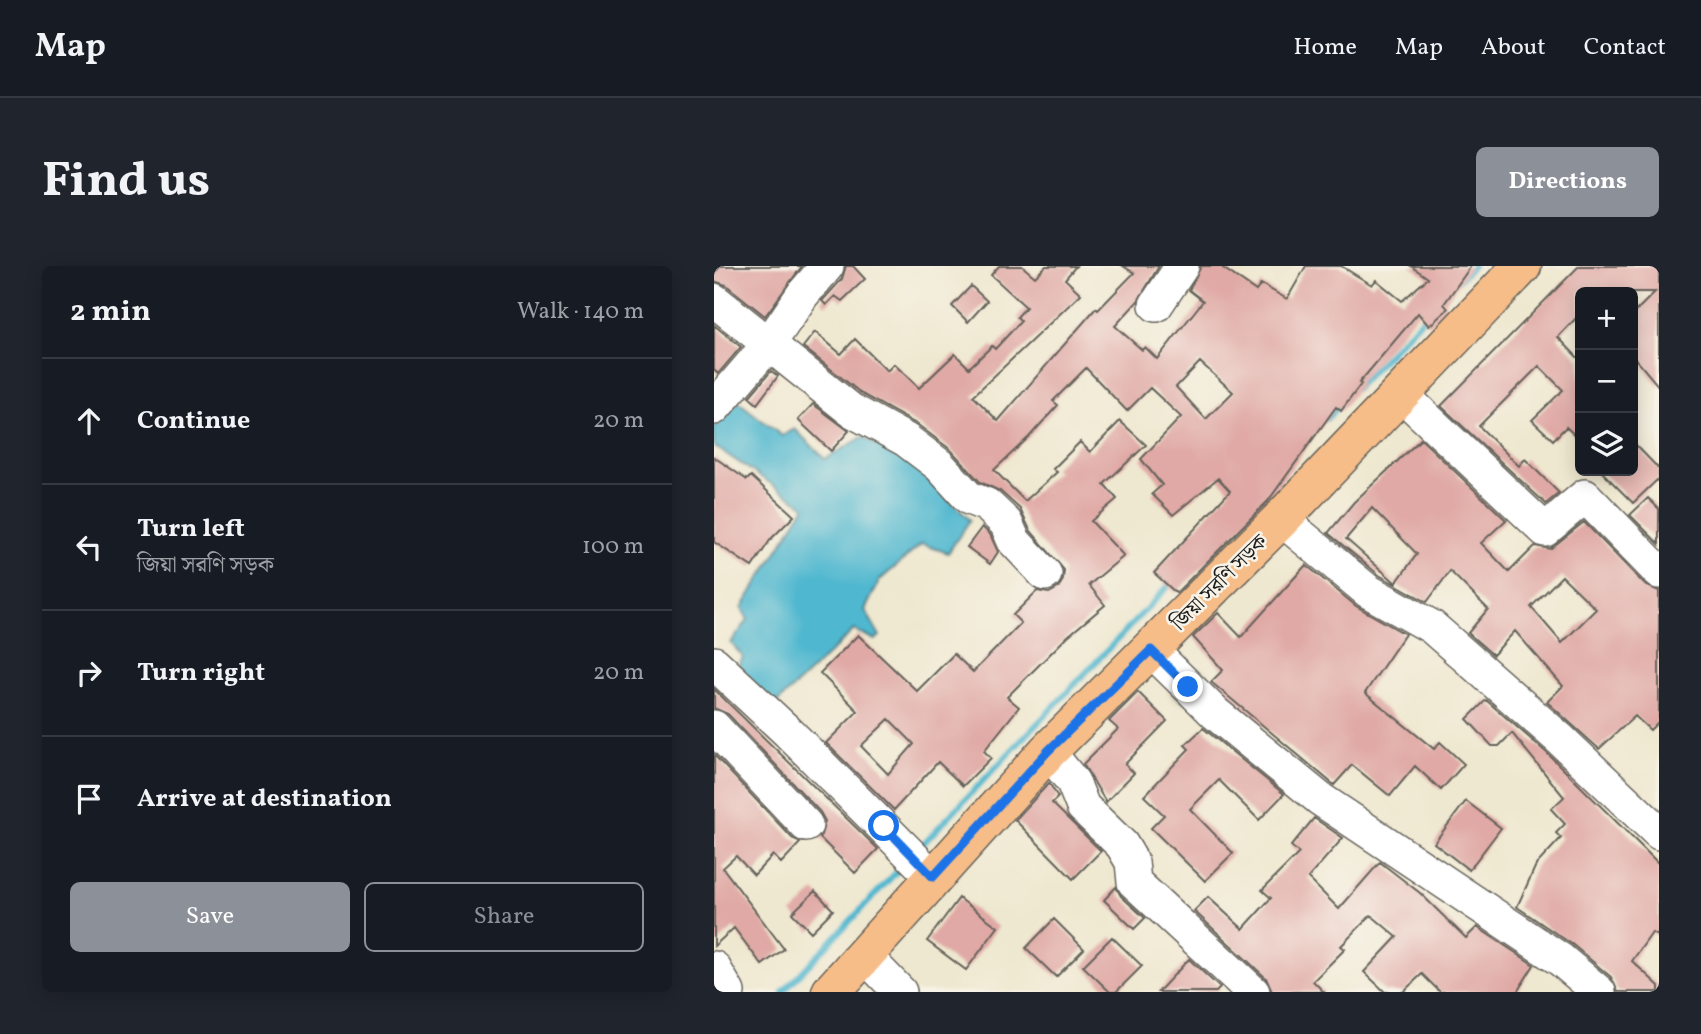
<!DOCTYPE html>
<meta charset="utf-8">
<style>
:root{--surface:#171b24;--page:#20242c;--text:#f1f3f6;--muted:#9ea1a6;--line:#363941;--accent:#8c9099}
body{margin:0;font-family:Vollkorn,"Noto Serif Bengali",serif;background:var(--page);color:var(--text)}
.controls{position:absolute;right:21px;top:21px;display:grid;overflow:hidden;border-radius:10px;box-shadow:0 4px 18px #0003}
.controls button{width:63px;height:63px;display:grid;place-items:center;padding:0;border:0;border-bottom:2px solid var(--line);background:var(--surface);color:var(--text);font:35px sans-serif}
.stop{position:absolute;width:21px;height:21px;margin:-16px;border:5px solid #1a73e8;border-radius:50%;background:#fff}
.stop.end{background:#1a73e8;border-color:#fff;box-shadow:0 2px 7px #0008}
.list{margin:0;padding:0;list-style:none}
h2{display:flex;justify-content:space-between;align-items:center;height:91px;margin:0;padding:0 28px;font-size:30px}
h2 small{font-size:23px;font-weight:400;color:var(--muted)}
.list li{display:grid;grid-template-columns:46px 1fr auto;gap:21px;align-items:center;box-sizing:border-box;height:126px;padding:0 28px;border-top:2px solid var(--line)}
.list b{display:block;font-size:26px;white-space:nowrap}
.list p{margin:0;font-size:23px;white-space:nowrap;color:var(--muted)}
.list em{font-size:23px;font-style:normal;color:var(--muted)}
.actions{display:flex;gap:14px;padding:21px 28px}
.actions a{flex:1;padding:16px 0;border:2px solid var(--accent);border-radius:10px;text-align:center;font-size:24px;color:var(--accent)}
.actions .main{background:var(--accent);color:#fff}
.icon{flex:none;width:38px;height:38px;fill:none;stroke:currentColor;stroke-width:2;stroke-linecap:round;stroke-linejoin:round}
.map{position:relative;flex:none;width:945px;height:726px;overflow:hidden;border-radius:10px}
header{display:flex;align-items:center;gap:42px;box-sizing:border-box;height:98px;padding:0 35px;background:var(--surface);border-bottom:2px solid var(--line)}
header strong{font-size:33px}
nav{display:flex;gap:38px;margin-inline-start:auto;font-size:24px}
.intro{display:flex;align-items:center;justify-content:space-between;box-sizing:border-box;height:168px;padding:0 42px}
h1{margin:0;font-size:49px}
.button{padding:18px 32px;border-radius:10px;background:var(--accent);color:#fff;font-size:24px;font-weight:700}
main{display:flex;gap:42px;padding:0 42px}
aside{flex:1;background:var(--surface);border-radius:10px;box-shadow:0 4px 18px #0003}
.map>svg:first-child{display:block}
.water{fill:#50b7cf;stroke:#366a76;stroke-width:2}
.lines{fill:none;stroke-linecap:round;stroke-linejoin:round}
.stream{stroke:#50b7cf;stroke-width:6}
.building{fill:#e0a9a5;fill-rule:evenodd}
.minor-casing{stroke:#66635b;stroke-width:36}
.major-casing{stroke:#66635b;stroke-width:41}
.minor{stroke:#fff;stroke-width:33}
.major{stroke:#f7bd88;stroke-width:38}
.route{stroke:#1a73e8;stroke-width:9}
.labels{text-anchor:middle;stroke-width:5;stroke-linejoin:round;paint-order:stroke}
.street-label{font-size:21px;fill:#1c1c1c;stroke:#f7f3e8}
</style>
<header>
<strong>Map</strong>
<nav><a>Home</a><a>Map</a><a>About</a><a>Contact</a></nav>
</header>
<div class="intro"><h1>Find us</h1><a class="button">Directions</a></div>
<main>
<aside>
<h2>2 min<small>Walk · 140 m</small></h2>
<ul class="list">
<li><svg class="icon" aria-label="ahead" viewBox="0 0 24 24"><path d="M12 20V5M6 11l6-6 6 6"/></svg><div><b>Continue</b></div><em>20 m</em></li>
<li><svg class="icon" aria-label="left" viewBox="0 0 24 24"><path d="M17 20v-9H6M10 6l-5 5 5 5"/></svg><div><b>Turn left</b><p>জিয়া সরণি সড়ক</p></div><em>100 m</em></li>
<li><svg class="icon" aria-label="right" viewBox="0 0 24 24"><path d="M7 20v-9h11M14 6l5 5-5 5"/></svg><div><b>Turn right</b></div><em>20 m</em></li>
<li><svg class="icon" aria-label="arrive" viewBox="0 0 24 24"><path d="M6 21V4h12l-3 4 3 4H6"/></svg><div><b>Arrive at destination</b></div></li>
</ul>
<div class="actions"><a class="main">Save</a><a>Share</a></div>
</aside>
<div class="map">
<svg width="945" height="726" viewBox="0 0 945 726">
<rect width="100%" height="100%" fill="#f7f3e8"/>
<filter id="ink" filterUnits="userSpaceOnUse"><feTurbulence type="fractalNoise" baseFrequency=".0143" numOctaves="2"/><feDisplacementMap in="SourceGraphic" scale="14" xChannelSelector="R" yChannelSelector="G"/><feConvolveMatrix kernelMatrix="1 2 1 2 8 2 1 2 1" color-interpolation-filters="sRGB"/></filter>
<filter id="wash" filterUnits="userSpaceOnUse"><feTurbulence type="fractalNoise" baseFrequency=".00686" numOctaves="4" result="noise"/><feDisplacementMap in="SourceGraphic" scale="28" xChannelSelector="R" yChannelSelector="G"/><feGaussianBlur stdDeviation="1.57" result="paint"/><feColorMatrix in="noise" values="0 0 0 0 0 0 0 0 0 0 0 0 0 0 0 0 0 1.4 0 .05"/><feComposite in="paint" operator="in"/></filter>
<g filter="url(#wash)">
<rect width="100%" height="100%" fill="#efe8d0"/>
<path class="water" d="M21 133 68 170 81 163 111 193 149 171 203 203 256 254 234 287 208 278 166 314 151 344 166 370 161 374 140 364 62 438 23 404 29 391 17 377 34 354 28 342 91 240 0 180V163Z"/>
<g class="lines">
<path class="stream" d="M745 14 759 0
M641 123 714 47
M612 153 629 136
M205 582 458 316
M69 726 190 598"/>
</g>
<g id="blocks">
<path class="building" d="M7 0H88L51 50 12 19 0 15V7Z
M132 0H139L151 13 128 35 121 30 112 39 108 35 128 13Z
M285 0H308L321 11 332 0H362L351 13 367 28 259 130 284 155 382 42 384 44 420 7 409 0H445L424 35 401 60 428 84 431 81 443 93 489 35 475 24 487 0H506L542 25 547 18 573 33 592 0H627L658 19 662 14 688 35 714 12 697 0H757L730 38 734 43 715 60 704 47 645 117 647 118 627 145 622 141 554 235 462 327 440 307 516 225 504 212 459 249 438 228 448 219 427 193 467 151 436 122 413 145 372 102 339 135 344 139 315 171 280 204 311 235 343 206 339 203 366 176 376 186 406 155 432 179 390 218 403 233 377 255 410 290 375 319 391 339 354 370 293 431 305 441 270 485 277 492 249 520 224 496 180 544 112 477 144 445 106 407 144 369 203 425 240 388 259 406 307 357 299 349 323 325 335 327 344 322 349 314 350 304 316 264 306 243 286 225 266 216 237 184 204 159 148 128 89 81 101 66 127 88 141 73 173 105 180 98 205 122 241 88 255 102 278 80 281 83 307 55 303 51 312 41 277 9ZM486 96 519 126 492 153 462 121ZM175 453 200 478 174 508 147 480Z
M865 0H945V121L919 90V48L941 26H866V48L844 71 866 94V174L852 161 839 174 818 154 849 124 825 100 765 160 805 200 811 193 845 227 832 238 727 140Z
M257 20 273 35 254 56 238 40Z
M0 59 27 81 4 108 0 104Z
M57 105 64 110 43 138 35 131Z
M99 138 135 165 117 185 84 154Z
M707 173 792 254 767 277 795 306 821 280 836 283 870 256 931 319 945 325V455L936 464 921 450 885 483 833 436 849 420 801 365 779 389 754 367 774 343 736 305 713 336 665 309 614 267 640 236ZM658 242 703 288 682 317 632 273ZM848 310 882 343 848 377 817 341Z
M919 176 945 203V212L919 237 887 205H919Z
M0 191 33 214 37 210 80 250 57 273 38 301 0 276Z
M934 232 945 243V278L916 249Z
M268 261 276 268 284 286 276 298 253 281Z
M592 299 642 340 691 368 651 427 720 483 726 476 750 498 727 524 701 500 676 530 638 499 620 519 497 416 509 404 479 371 504 347 527 371Z
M0 423 164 583 141 607 106 572 111 555 106 546 14 448 0 442Z
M424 426 453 455 411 498 420 507 392 536 369 498 404 463 395 455Z
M772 434 834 488 945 598V670L938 667 918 695 945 720V726H904L897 711 859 679 803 641 822 599 847 572 842 567 851 558 837 543 850 531 798 467 785 480H778L753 453Z
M489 462 570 528 545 554 505 514 476 543 519 587 491 615 437 562 450 549 430 530 475 483 471 479Z
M0 489 78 572 86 577 67 597 59 589 40 609 22 590 9 602 70 683 48 699 20 662 0 680Z
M335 517 344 531 338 537 387 585 359 613 301 554Z
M752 535 787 562 755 604 720 577Z
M600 552 629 572 594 612 625 643 666 596 706 627 752 672 763 661 820 699 803 726H726L708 708 689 726H671L650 706 683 671 657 649 627 680 631 683 599 715 610 726H558L552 712 480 645 494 631 529 663 557 632 548 624 585 587 577 580Z
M402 621 407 630 431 652 420 663 390 634Z
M101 625 119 644 97 666 78 647Z
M245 632 284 661 252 704 213 675Z
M340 653 370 683 342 711 312 682Z
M398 671 428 700 402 726H396L369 700Z
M475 693 506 722 502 726H444Z"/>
</g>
</g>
<g filter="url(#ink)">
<use href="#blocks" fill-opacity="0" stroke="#66635b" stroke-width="2"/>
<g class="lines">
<g class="minor-casing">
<path id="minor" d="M0 34 137 144 192 174 225 199 255 232 273 239 292 257 300 275 331 308
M442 39 468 0
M687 128 831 264 871 230 945 306
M0 142 55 78 89 28 113 0
M567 253 654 325 718 361 847 474 945 567
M437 384 501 447 606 533 847 694 885 726
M0 397 74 466 219 611
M0 461 92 559
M334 485 359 516 369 541 408 579 418 596 420 616 539 726
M150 689 186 726
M0 702 14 726"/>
</g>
<g class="major-casing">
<path id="major" d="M117 726 334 485 567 253 808 0"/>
</g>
<use href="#minor" class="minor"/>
<use href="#major" class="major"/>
</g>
</g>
<g class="lines" filter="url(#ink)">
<path class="route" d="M170 560 219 611 334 485 437 384 474 421"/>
</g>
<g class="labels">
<g class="street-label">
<text transform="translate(505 316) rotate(-45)" y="7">জিয়া সরণি সড়ক</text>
</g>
</g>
</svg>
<div class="controls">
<button>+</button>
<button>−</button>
<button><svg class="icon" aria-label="layers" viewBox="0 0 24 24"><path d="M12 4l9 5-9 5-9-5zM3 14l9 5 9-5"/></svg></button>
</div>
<div class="stop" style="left:170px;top:560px"></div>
<div class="stop end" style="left:474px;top:421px"></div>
</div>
</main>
